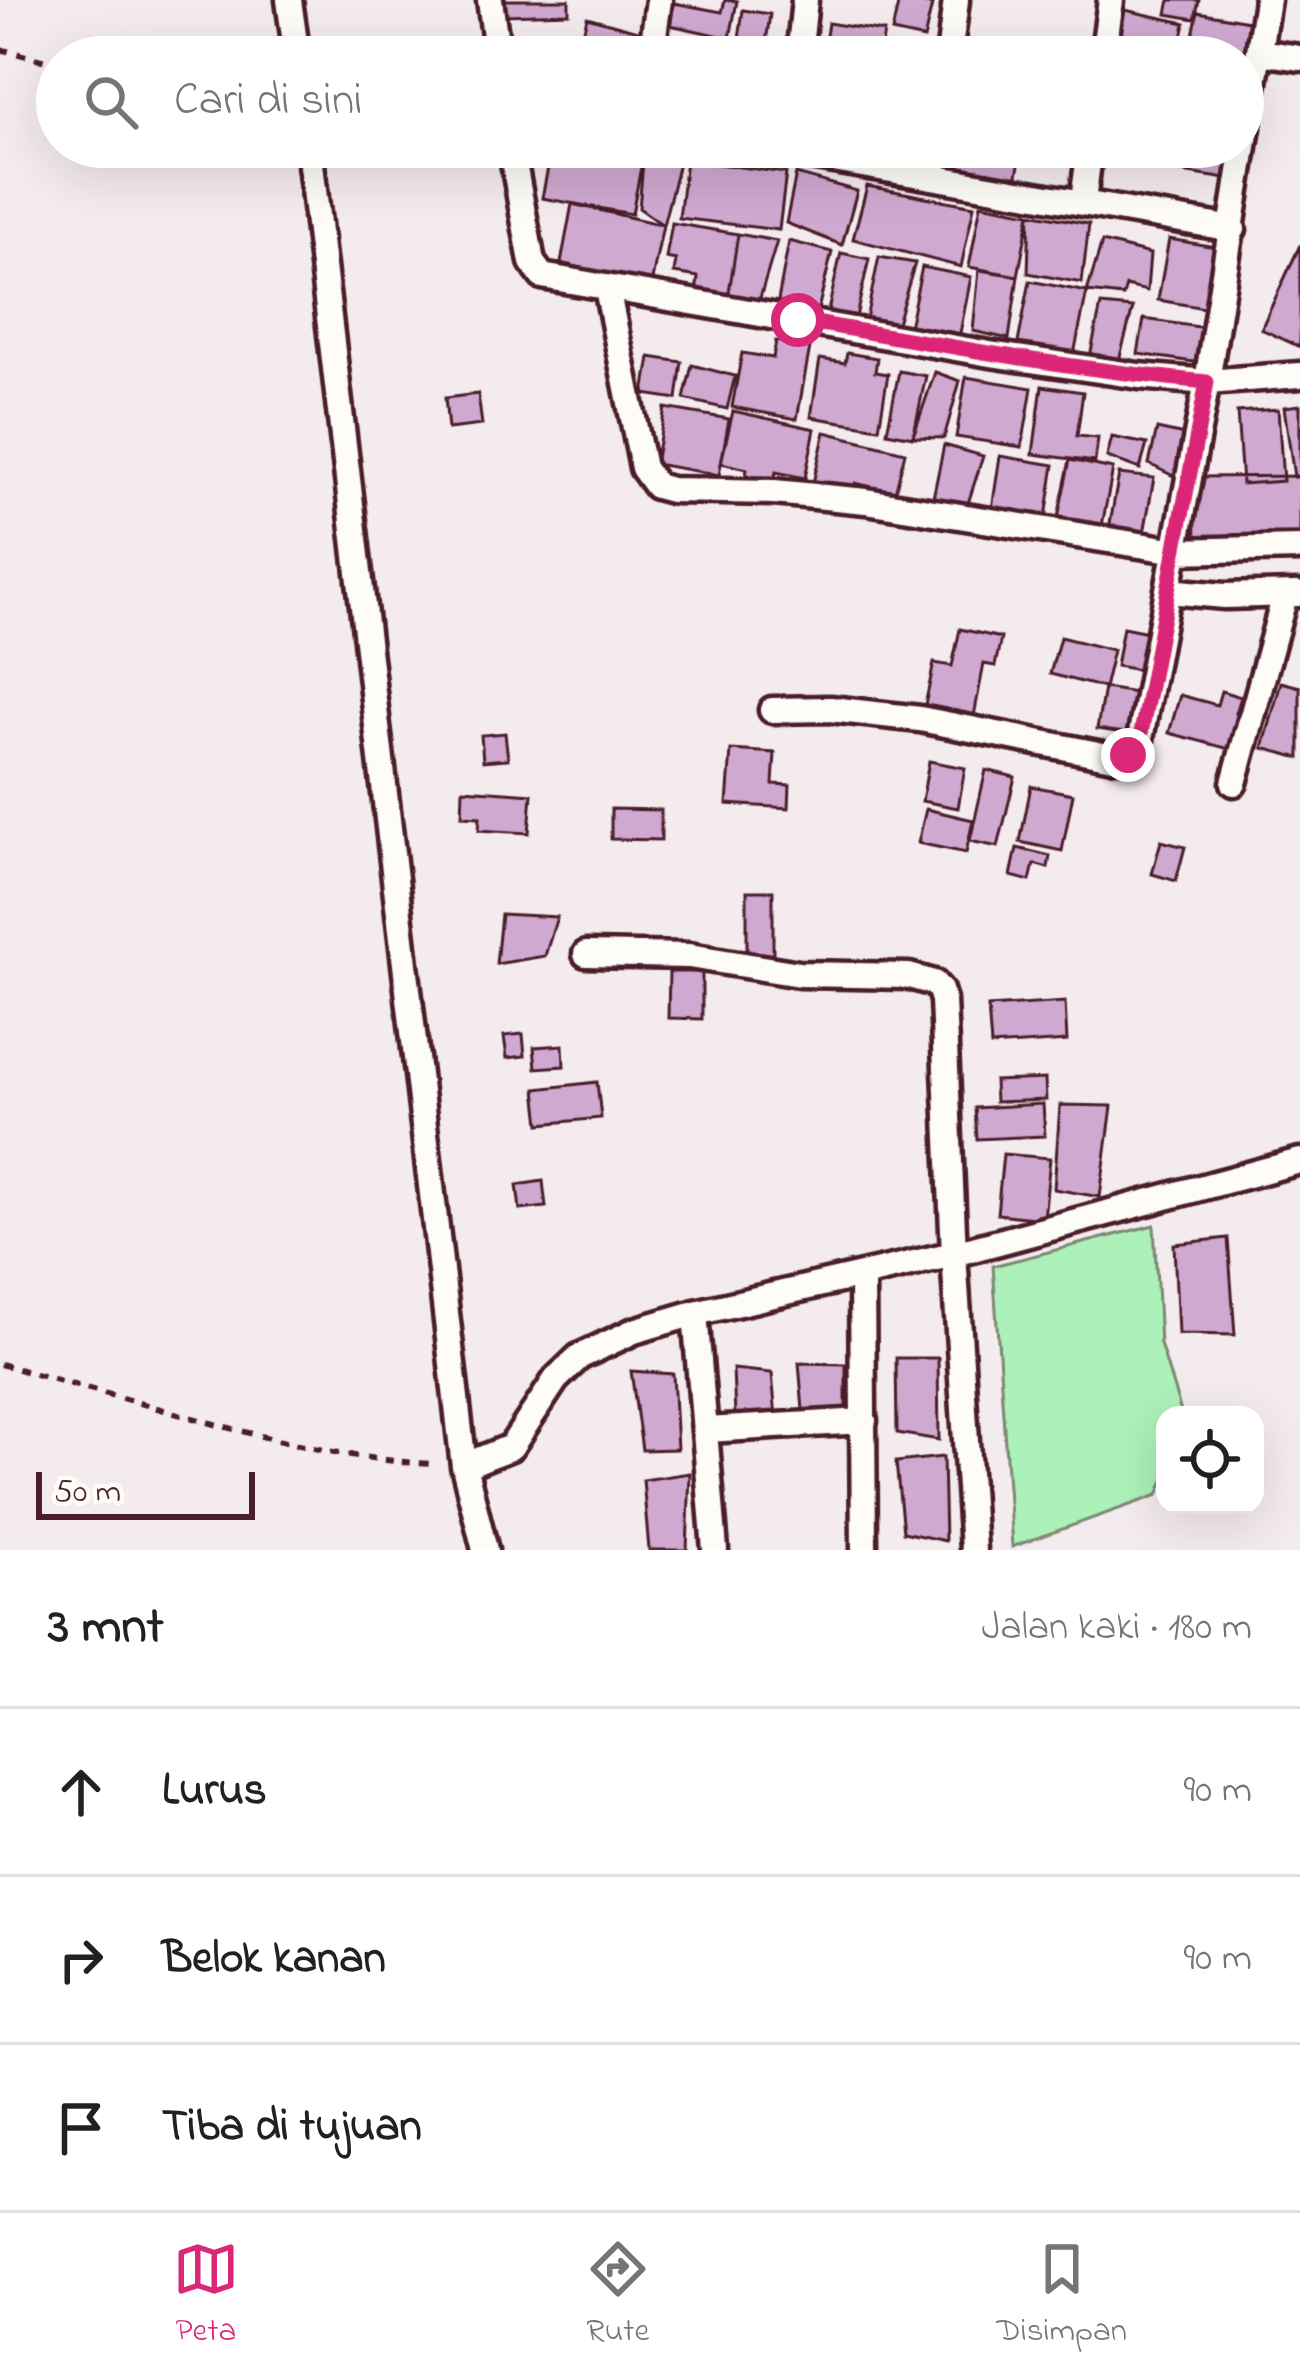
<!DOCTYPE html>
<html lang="id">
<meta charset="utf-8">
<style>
:root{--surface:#fff;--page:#f2f2f2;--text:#202124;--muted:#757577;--line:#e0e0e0;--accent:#db2777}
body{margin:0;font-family:"Indie Flower",sans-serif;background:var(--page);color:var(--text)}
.controls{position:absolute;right:36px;bottom:36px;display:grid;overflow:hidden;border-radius:24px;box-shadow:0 12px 48px #0002}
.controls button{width:108px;height:108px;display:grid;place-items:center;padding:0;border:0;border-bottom:3px solid var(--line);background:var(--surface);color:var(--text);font:60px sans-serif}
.scale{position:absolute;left:36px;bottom:30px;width:219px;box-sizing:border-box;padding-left:12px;border:6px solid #4a1f2b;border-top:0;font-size:33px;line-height:42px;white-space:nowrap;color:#4a1f2b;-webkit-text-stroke:9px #fdfcf7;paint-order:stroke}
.stop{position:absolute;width:36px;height:36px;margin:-27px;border:9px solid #db2777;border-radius:50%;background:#fff}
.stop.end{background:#db2777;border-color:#fff;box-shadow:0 3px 12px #0008}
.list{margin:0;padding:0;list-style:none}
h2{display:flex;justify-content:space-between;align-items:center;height:156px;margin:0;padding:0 48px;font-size:51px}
h2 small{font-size:39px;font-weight:400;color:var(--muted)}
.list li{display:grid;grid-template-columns:78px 1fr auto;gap:36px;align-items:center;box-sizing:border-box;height:168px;padding:0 48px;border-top:3px solid var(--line)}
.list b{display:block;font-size:45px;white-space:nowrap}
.list em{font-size:39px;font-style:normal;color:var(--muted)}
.icon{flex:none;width:66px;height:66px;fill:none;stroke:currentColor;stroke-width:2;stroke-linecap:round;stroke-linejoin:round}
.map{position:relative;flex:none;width:1300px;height:1550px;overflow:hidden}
.search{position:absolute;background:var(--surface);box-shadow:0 12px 48px #0002;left:36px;right:36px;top:36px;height:132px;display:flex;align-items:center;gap:30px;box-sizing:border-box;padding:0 42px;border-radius:66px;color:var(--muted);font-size:45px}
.sheet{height:660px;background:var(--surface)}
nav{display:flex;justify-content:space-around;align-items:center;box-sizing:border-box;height:168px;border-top:3px solid var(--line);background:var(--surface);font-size:33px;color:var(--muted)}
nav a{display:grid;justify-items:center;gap:6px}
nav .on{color:var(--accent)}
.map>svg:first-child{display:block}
.green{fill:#acf0ba;stroke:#7b8872;stroke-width:3}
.building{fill:#d0a9d0;stroke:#4a1f2b;stroke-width:3}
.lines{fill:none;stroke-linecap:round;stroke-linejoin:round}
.street-casing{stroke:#4a1f2b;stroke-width:33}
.path{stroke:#4a1f2b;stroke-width:6;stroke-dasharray:9 9;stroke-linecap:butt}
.street{stroke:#fdfcf7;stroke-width:24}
.route{stroke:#db2777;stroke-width:15}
</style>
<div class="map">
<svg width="1300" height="1550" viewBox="0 0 1300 1550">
<rect width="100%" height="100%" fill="#f4ebef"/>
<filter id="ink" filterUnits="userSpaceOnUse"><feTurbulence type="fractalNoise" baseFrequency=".00833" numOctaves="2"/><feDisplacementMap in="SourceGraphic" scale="24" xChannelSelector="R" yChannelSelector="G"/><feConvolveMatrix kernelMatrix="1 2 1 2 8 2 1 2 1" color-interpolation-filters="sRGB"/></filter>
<g filter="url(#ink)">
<path class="green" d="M1154 1225 1160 1344 1182 1415H1165V1478L1158 1495 1012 1547 993 1266Z"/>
<path class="building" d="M503 0H569V13L504 15Z
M725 0 737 1 730 38 670 25 674 3 722 12Z
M899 0 932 5 924 39 892 32Z
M1170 0H1199L1195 19 1167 14Z
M743 10 770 14 765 50 738 46Z
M1125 10 1185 23 1180 47 1119 34Z
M1198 12 1254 22 1247 61 1243 60V57H1234L1236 47 1226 45 1223 57 1189 54Z
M587 17 645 33 638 57H619L580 46Z
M828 23 884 32 880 57 823 55Z
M968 44 1043 54V57H966Z
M552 147H621L644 151 632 214 542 198Z
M876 147H927L924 164 874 156Z
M959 147H998L1022 151 1015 184 984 178 985 172 956 166Z
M1172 147H1221L1220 159 1236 162 1233 180 1169 170Z
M644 151 679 163 663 225 639 208Z
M686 160 786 173 779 230 679 218Z
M796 174 857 191 842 245 786 223Z
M867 186 974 206 961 267 853 239Z
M572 204 663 225 651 285 561 263Z
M981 204 1030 213 1018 276 969 267Z
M1030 213 1089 224 1082 283 1028 273Z
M672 223 738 234 728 299 696 293 698 277 674 273 676 260 666 258Z
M738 234 777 241 757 308 728 299Z
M1169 239 1221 248 1210 309 1158 300Z
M789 241 832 252 816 318 777 306Z
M1102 242 1150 254 1147 291 1126 286 1123 296 1087 292Z
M1300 245V347L1261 329Z
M841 253 869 259 856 317 828 311Z
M879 257 915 263 896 326 866 319Z
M922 267 971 277 959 338 909 327Z
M979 270 1018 276 1009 339 973 331Z
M1030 281 1087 292 1073 359 1017 348Z
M1101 305 1133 308 1118 364 1089 361Z
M1144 319 1206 328 1201 363 1138 354Z
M776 341 810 347 797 419 732 407 742 353 773 358Z
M847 353 877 358 875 372 888 374 879 428 811 417 820 359 845 363Z
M650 357 682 362 677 399 644 394Z
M692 365 735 376 727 409 684 399Z
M899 371 926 376 913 437 887 432Z
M935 372 960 381 944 438 913 437Z
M966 377 1032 388 1022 447 956 437Z
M1042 386 1083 392 1077 436 1098 438 1095 462 1033 454Z
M478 394 482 425 448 429 445 398Z
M1300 405V477H1294L1284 407Z
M665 408 729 419 719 475 655 464Z
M1278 409 1283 481 1242 484 1237 412Z
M733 411 815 429 805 478 776 472 772 486 745 480 747 469 721 463Z
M1157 429 1193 437 1184 481 1149 464Z
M825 432 905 452 895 493 856 483 854 493 813 483Z
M1112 437 1147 444 1140 469 1107 457Z
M944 445 983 456 965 513 933 498Z
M1000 456 1054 465 1045 524 991 516Z
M1070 460 1113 469 1101 531 1057 522Z
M1119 474 1154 478 1143 539 1108 535Z
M1300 476V533H1274V547L1196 542 1195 477Z
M1123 627 1158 634 1151 672 1116 666Z
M960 629 1001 638 995 666 984 664 974 716 925 705 934 663 952 666Z
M1060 637 1113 650 1104 688 1050 674Z
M1281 682 1300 687V758L1263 748Z
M1104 688 1136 693 1130 734 1097 729Z
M1221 691 1241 697 1236 713 1247 716 1237 751 1169 733 1180 695 1217 705Z
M505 733 508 759 483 761 481 735Z
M731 750 775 753 773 784 790 785 789 808 727 804Z
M929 761 965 768 958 808 922 801Z
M986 770 1015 777 998 847 970 841Z
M1031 786 1073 794 1062 851 1020 842Z
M463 789 532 794 529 833 479 830 480 817 462 816Z
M611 809 661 810V840L611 839Z
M926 809 973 820 966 853 918 843Z
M1161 841 1185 847 1176 881 1152 874Z
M1017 848 1050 856 1048 868 1034 864 1030 881 1011 876Z
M747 891H773V955H747Z
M501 914 557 917 545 956 496 964Z
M669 972H702V1019L668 1018Z
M1065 1002 1067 1041 991 1046 988 1007Z
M523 1034 525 1056 507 1058 504 1036Z
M563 1045 564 1066 536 1068 534 1047Z
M1045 1079 1046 1100 995 1102 994 1081Z
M597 1082 601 1118 540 1124 536 1089Z
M1043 1104 1045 1136 977 1139 975 1108Z
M1060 1105 1112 1106 1100 1197 1054 1189Z
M1003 1154 1050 1158 1044 1219 997 1214Z
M543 1181 546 1207 520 1210 517 1185Z
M1228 1238 1235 1335 1178 1334 1174 1244Z
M896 1358H938L939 1440 897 1433Z
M799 1363 846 1364V1410H803Z
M733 1369 772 1373 776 1417 735 1416Z
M631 1371 673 1374 677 1449 642 1450Z
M943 1457 945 1541 903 1532 896 1462Z
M690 1473 687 1550H649L643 1480Z"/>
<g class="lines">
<g class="street-casing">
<path id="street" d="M289 0 297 57
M490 0 498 57
M1260 52 1300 58
M651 57 659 0
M799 57 805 0
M949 57 956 0
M1103 57 1111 0
M309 147 464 1466 485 1550
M511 147 532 262 542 276 990 354 1139 376 1207 382 1300 375
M758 147 1233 229
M933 177 938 147
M1083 201 1090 147
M607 288 643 468 656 486 671 490 774 492 866 501 1177 551 1300 548
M1168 591 1225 596 1298 594
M772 710 830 709 920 719 1113 757C1128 758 1134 752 1140 739L1207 382 1267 0
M1234 783 1285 595
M586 954 689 956 799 974 909 976 934 983 940 990 943 1000 954 1254 973 1550
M862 1276 864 1550
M695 1313 715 1550
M706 1430 864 1421
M464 1466 511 1447 556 1379 579 1357 634 1331 695 1313 954 1254 1300 1161"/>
</g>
<path class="path" d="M0 49 57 64
M0 1364C63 1382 126 1399 189 1417 270 1439 352 1461 437 1464"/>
<use href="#street" class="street"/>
</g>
</g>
<g class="lines" filter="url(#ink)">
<path class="route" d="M798 320C934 344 1070 369 1207 382L1140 739 1136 749 1128 755"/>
</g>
</svg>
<div class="controls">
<button><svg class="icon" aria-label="locate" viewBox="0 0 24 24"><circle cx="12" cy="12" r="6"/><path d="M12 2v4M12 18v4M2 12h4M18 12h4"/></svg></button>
</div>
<div class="scale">50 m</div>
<div class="stop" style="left:798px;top:320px"></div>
<div class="stop end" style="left:1128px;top:755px"></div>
<div class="search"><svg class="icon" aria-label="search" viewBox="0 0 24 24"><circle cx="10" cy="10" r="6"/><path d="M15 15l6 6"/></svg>Cari di sini</div>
</div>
<section class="sheet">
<h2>3 mnt<small>Jalan kaki · 180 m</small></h2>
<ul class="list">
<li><svg class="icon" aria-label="ahead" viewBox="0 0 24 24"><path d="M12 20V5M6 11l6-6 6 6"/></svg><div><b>Lurus</b></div><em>90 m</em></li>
<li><svg class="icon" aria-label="right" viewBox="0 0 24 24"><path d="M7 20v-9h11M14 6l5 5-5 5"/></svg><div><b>Belok kanan</b></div><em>90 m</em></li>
<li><svg class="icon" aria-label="arrive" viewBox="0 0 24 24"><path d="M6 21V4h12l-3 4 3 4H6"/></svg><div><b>Tiba di tujuan</b></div></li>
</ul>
</section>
<nav>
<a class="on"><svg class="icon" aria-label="map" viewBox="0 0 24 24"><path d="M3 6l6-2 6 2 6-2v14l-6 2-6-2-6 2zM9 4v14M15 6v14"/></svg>Peta</a>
<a><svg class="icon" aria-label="directions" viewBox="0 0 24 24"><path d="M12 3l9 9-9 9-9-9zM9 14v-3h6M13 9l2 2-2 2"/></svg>Rute</a>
<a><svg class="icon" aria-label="saved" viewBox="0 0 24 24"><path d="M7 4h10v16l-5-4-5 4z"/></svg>Disimpan</a>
</nav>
